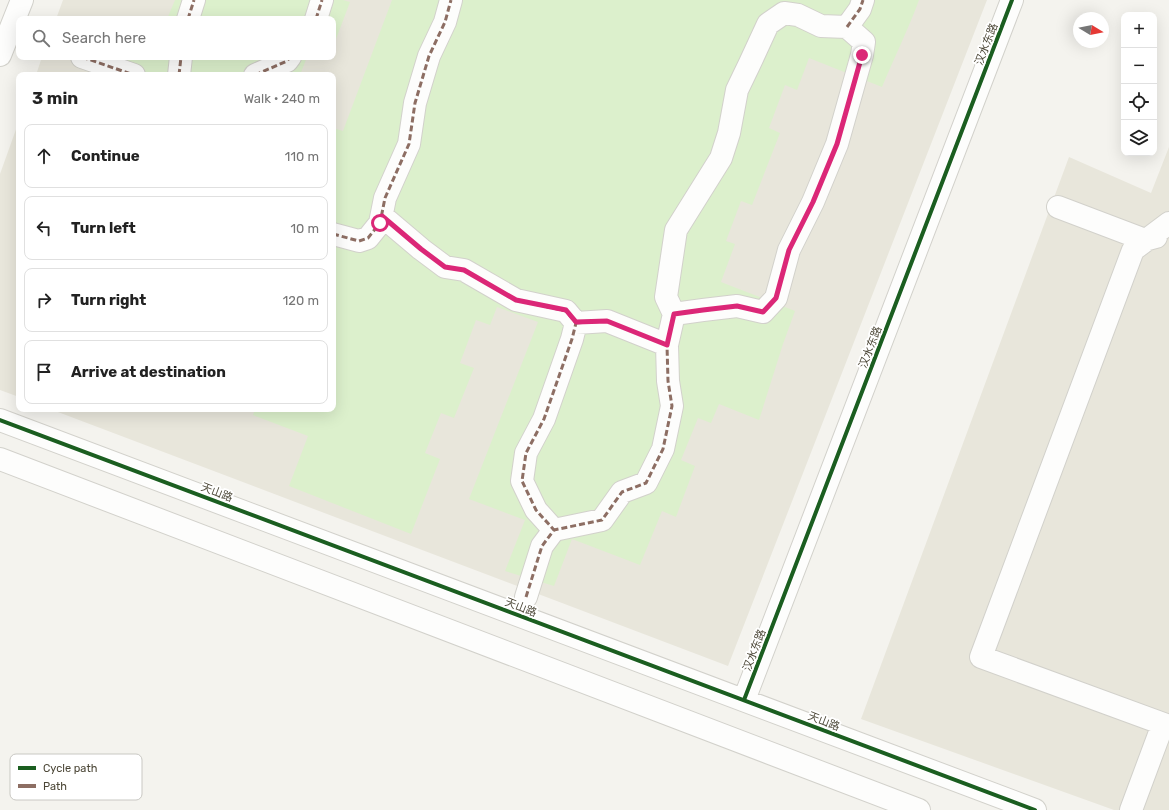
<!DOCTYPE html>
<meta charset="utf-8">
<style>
:root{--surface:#fff;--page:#f6f6f6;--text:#222;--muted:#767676;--line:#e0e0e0}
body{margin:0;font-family:Rubik,"Noto Sans SC",sans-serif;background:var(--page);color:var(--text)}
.controls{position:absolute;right:12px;top:12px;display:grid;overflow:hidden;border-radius:8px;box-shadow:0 4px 16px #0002}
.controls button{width:36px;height:36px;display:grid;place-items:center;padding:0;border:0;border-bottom:1px solid var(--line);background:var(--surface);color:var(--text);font:20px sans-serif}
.compass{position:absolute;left:1073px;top:12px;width:36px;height:36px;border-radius:50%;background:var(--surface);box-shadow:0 4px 16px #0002;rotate:100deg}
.stop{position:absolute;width:12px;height:12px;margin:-9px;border:3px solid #db2777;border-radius:50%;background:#fff}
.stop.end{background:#db2777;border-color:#fff;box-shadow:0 1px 4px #0008}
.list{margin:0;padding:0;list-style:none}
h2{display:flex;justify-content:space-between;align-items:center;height:52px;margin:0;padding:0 16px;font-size:17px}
h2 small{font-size:13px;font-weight:400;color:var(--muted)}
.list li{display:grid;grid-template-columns:26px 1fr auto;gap:12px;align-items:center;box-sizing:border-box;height:64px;margin:0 8px 8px;padding:0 8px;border:1px solid var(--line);border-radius:8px}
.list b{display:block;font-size:15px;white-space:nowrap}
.list em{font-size:13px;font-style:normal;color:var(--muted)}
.icon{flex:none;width:22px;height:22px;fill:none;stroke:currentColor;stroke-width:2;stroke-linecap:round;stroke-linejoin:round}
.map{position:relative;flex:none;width:1169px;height:810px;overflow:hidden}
.search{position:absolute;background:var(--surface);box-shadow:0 4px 16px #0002;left:16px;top:16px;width:320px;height:44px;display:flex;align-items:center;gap:10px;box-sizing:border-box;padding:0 14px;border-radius:8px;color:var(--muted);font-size:15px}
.panel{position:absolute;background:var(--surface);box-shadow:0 4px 16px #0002;left:16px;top:72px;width:320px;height:340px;border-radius:8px}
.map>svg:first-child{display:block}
.residential{fill:#e8e6db}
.green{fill:#dcf0cc}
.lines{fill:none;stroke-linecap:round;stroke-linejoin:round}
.minor-casing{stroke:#d2d1cb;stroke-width:24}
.minor{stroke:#fdfdfc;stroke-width:22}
.quiet{stroke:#8d6e63;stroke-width:3;stroke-dasharray:6 3;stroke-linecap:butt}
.cycleway-casing{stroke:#fff;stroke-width:6}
.cycleway{stroke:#1b5e20;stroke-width:4}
.route{stroke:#db2777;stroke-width:5}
.labels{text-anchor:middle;stroke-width:3.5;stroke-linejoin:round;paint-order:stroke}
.street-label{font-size:11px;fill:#4c4737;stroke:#fff}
.key{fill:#fff;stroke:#c9c8c3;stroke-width:1}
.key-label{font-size:11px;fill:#4c4737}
</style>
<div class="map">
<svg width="1169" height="810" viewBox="0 0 1169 810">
<rect width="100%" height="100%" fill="#f4f3ee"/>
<path class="residential" d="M63 0H987L728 666 50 409H333V75H36L42 57H333V19H56Z
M19 121V397L0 390V174Z
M1169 147V810H1114L861 719 1069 157 1151 193Z"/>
<path class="green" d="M175 0H343L350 2 333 47V19H167Z
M392 0H919C908 30 894 58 882 87L809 58 797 90 785 85 769 128 780 133 752 205 741 201 726 241 735 244 721 282 795 311 783 344 759 420 719 404 711 423 698 418 681 460 695 466 676 517 662 511 640 565 572 539 554 586 505 571 525 520 469 499 538 322 497 307 490 325 476 320 460 363 474 368 454 418 441 413 425 453 440 459 411 534 289 486 308 436 253 415 255 409H333V128L343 131Z
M117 57H307L300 75H109Z"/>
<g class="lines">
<g class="minor-casing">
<path id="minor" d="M784 13 798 15 821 26 847 27 864 42 862 55 837 144 813 202 789 250 776 298 763 312 737 306 703 310 674 314 666 297 676 230 721 158 729 133 737 90 750 63 768 24Z
M188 19 194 0
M316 19 322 0
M847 27 860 9 863 0
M0 55 22 0
M82 57 134 75
M179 75 181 57
M255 75 287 61 290 57
M1058 207 1145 240 1156 237
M382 216 421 249 445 267 464 270 516 300 566 311 576 323 572 339 544 419 526 453 522 481 536 510 554 530
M1169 223 1133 250 981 657 1169 726
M333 234 359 241 368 238 380 223 385 198 409 144 415 103 429 56 445 22 451 0
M576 323 607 321 667 345
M0 420 1035 810
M0 459 919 810
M526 597 542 546 554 530 602 520 622 492 646 483 663 449 672 406 668 381 667 345 674 314
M744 700 1012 0
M1131 810 1163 724"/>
</g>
<use href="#minor" class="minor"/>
<path class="quiet" d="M188 19 194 0
M316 19 322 0
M847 27 860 9 863 0
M82 57 134 75
M179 75 181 57
M255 75 287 61 290 57
M382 216 421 249 445 267 464 270 516 300 566 311 576 323 572 339 544 419 526 453 522 481 536 510 554 530
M333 234 359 241 368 238 380 223 385 198 409 144 415 103 429 56 445 22 451 0
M576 323 607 321 667 345
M526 597 542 546 554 530 602 520 622 492 646 483 663 449 672 406 668 381 667 345 674 314"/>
<g class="cycleway-casing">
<path id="cycleway" d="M0 420 1035 810
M744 700 1012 0"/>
</g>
<use href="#cycleway" class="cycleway"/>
</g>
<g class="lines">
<path class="route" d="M380 223 382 216 421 249 445 267 464 270 516 300 566 310 576 322 607 321 667 345 674 314 703 310 737 306 763 312 776 298 789 250 813 202 837 144 862 55"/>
</g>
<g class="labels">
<g class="street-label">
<text transform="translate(986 44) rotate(-69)" y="4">汉水东路</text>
<text transform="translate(870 347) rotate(-69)" y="4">汉水东路</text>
<text transform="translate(217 492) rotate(21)" y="4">天山路</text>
<text transform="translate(521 607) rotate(21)" y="4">天山路</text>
<text transform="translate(754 650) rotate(-69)" y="4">汉水东路</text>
<text transform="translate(824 721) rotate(21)" y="4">天山路</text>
</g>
</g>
<rect x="10" y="754" width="132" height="46" rx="6" class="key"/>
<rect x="18" y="766" width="18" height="4" fill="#1b5e20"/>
<rect x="18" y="784" width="18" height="4" fill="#8d6e63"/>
<g class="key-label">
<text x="43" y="772">Cycle path</text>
<text x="43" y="790">Path</text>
</g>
</svg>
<div class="controls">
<button>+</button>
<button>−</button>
<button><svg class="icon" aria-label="locate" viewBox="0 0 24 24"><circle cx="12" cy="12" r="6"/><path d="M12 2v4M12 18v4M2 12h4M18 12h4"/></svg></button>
<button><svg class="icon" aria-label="layers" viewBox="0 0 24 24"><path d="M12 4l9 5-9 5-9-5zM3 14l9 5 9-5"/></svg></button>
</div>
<svg class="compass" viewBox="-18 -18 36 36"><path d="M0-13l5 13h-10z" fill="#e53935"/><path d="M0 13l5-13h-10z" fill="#767676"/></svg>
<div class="stop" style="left:380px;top:223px"></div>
<div class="stop end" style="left:862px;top:55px"></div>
<div class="search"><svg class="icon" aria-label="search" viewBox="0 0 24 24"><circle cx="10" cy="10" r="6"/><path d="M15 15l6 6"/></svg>Search here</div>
<section class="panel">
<h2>3 min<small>Walk · 240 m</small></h2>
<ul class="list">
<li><svg class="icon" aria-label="ahead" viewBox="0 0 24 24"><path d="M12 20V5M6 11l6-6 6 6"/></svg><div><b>Continue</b></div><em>110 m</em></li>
<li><svg class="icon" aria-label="left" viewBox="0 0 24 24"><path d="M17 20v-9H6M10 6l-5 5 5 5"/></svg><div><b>Turn left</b></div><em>10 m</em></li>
<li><svg class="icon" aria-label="right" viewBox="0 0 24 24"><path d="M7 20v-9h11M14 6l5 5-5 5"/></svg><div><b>Turn right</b></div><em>120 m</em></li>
<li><svg class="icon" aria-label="arrive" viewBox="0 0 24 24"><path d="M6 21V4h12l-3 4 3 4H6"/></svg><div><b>Arrive at destination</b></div></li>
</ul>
</section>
</div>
